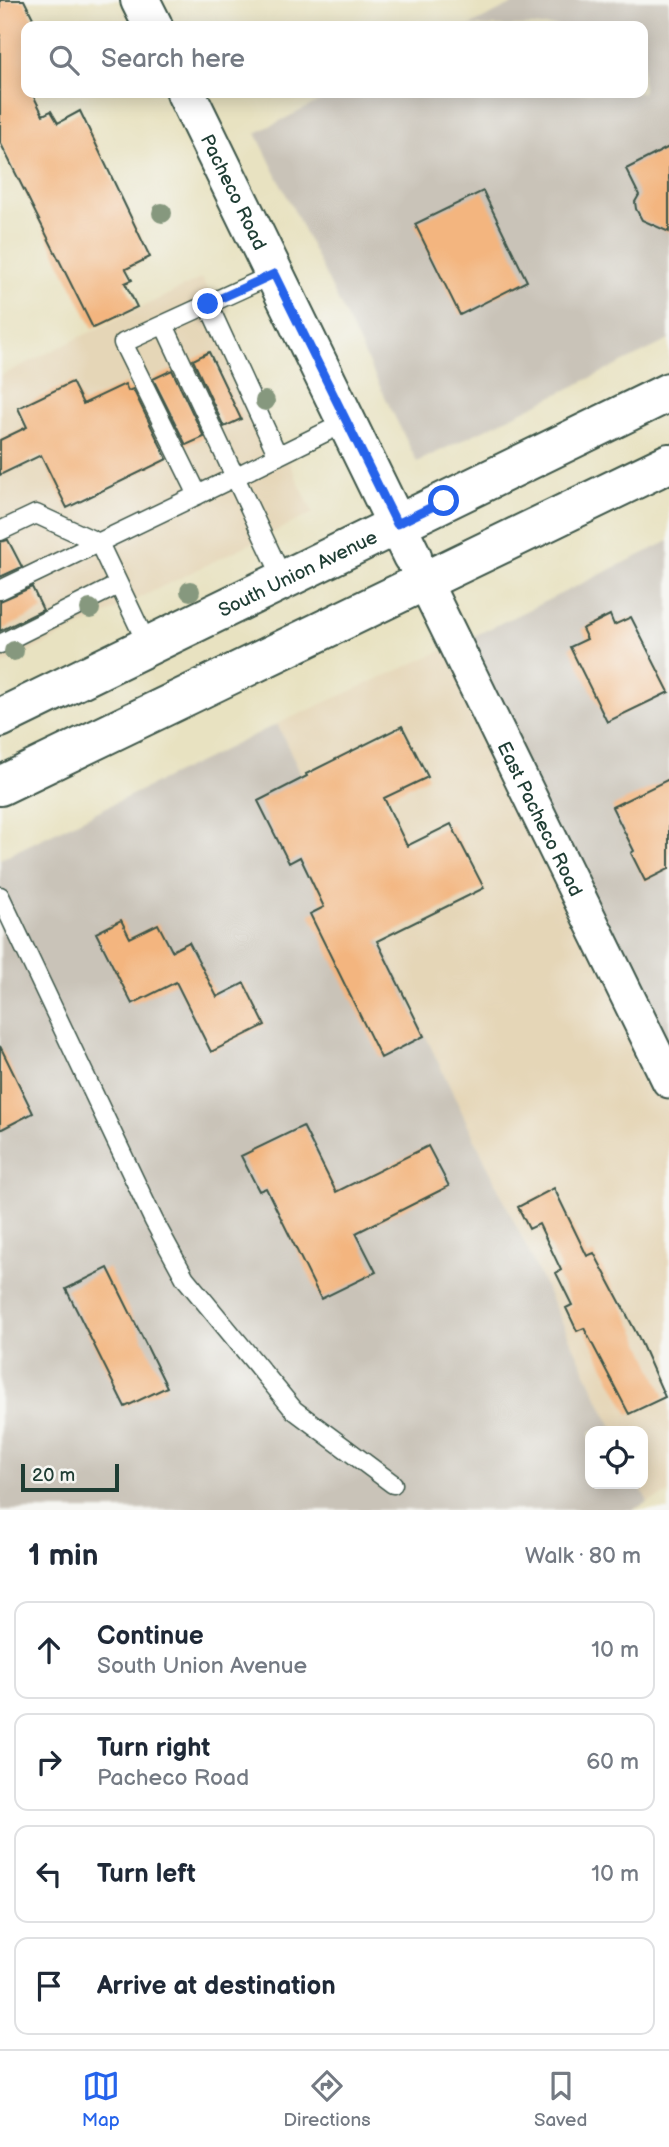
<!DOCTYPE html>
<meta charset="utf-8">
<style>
:root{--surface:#fff;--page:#f2f2f3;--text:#1f2937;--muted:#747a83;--line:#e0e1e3;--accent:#2563eb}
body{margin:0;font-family:"Balsamiq Sans",sans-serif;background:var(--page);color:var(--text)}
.controls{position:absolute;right:21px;bottom:21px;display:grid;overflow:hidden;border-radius:14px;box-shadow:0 4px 18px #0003}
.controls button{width:63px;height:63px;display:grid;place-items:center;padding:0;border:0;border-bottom:2px solid var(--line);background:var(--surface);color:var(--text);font:35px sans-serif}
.scale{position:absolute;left:21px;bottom:18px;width:98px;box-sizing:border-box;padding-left:7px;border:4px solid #1f3d34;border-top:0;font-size:19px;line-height:24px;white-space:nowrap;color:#1f3d34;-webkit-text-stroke:5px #f6f6f2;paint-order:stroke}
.stop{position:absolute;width:21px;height:21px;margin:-16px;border:5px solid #2563eb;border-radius:50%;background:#fff}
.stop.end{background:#2563eb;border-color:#fff;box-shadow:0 2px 7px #0008}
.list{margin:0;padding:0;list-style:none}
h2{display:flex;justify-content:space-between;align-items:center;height:91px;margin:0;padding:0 28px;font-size:30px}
h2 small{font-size:23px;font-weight:400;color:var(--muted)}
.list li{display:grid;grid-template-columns:46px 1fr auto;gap:21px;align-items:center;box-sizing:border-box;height:98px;margin:0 14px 14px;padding:0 14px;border:2px solid var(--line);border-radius:14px}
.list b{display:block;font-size:26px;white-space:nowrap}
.list p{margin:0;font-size:23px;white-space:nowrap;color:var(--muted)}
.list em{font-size:23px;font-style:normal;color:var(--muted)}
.icon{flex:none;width:38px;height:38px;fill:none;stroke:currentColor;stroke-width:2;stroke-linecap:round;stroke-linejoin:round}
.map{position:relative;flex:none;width:669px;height:1510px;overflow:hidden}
.search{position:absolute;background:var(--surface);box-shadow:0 4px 18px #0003;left:21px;right:21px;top:21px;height:77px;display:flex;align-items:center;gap:18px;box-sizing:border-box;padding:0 24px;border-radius:14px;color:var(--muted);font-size:26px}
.sheet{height:539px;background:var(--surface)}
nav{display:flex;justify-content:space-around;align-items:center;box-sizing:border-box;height:98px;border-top:2px solid var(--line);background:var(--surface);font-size:19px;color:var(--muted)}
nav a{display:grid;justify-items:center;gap:4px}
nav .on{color:var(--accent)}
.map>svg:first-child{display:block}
.built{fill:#e5d6b7}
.industrial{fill:#c9c3b8}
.building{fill:#f3b57f}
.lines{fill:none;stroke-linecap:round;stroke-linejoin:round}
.service-casing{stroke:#3d5649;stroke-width:21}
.minor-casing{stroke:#3d5649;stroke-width:37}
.tertiary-casing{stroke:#3d5649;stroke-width:42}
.primary-casing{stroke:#3d5649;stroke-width:42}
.service{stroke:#fff;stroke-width:18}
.minor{stroke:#fff;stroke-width:33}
.tertiary{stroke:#fff;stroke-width:38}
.primary{stroke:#fff;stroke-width:38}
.tree{fill:#86987e}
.route{stroke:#2563eb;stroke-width:9}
.labels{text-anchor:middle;stroke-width:5;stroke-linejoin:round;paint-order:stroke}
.street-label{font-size:19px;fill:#1f3d34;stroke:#f6f6f2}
</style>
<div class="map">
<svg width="669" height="1510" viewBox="0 0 669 1510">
<rect width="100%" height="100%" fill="#f6f6f2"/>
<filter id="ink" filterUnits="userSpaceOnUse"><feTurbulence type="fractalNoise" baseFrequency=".0143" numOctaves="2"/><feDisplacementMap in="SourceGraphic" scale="14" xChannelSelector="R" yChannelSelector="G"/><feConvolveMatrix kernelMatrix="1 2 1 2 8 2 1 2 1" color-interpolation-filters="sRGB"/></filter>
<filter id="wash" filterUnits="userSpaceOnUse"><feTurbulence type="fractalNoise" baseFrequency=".00686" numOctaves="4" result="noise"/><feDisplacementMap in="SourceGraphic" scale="28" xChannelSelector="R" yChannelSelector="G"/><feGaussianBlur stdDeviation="1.57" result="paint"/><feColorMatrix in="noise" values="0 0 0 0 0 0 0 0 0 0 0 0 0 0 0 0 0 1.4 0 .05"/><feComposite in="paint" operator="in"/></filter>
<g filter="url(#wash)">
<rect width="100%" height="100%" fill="#e8e2c1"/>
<path class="built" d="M202 278 313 513 0 666V376Z
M464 641 669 1071V1493L648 1502 639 1484H643V1431H614L277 724Z"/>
<path class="industrial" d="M521 0H669V340L417 462 256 133 336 93H643V26H469Z
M669 541V1071L464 641Z
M277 724 614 1431H590V1484H639L648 1502 633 1510H0V859Z"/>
<g id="blocks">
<path class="building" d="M0 0H24L37 26H26V93H32L43 115 51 111 58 123 80 111 150 257 126 269 132 280 125 283 137 307 93 328 0 142Z
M669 147V232L642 220 636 209 635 202 639 195 626 169Z
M483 191 527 281 460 315 415 224Z
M209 352 241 419 224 427 193 360Z
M172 370 204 437 186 445 153 379Z
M72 382 83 404 125 384 128 391 133 389 167 459 67 508 41 455 0 475V440L27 427 18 408Z
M8 540 22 567 0 577V542Z
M32 587 43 610 0 631V601Z
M610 615 614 625 631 617 669 692 607 722 570 647 587 639 582 629Z
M402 726 428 777 384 798 407 846 451 824 484 888 377 941 424 1036 381 1058 310 914 324 907 300 857 289 863 258 801 307 776 306 774Z
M669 779V869L645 881 631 853 634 851 612 807Z
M121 920 130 938 158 924 172 951 189 942 217 997 244 983 265 1025 211 1052 176 982 132 1004 96 933Z
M0 1046 33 1113 0 1130Z
M303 1126 336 1192 428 1146 449 1186 356 1233 376 1272 321 1299 266 1188 259 1191 241 1156Z
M554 1188 587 1256 594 1253 638 1336 665 1397 629 1414 584 1328 577 1331 566 1308 572 1305 556 1273 561 1270 539 1224 529 1229 518 1207Z
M108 1268 167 1387 125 1407 66 1289Z"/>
</g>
</g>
<g filter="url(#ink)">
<use href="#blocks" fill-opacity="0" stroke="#3d5649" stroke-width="2"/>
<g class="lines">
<g class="service-casing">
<path id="service" d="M208 304 278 456
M164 325 235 477 346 422
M198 495 123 343 274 274
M0 531 36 514 99 543 148 646
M0 590 235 477 284 581
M0 644 118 585
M0 896 154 1221 185 1278 294 1410 393 1484"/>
</g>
<g class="minor-casing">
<g id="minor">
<path id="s1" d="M413 558 669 1081"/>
</g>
</g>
<g class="tertiary-casing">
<g id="tertiary">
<path d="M140 0 153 26"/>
<path id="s2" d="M186 93 412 556"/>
</g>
</g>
<g class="primary-casing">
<g id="primary">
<path id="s3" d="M0 718 669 392"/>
<path d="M0 786 669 463"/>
</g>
</g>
<use href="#service" class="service"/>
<use href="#minor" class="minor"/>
<use href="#tertiary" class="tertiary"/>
<use href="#primary" class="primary"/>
</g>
<g class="tree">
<circle cx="162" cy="213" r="10"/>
<circle cx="265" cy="401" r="10"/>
<circle cx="190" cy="591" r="10"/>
<circle cx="90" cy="609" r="10"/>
<circle cx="14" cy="651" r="10"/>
</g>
</g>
<g class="lines" filter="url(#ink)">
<path class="route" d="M208 304 274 274 397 524 444 501"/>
</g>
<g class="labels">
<g class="street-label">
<text dy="7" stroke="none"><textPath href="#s2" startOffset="110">Pacheco Road</textPath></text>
<text dy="7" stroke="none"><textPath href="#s3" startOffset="331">South Union Avenue</textPath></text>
<text dy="7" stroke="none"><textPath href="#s1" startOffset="290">East Pacheco Road</textPath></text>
</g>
</g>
</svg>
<div class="controls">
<button><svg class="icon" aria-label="locate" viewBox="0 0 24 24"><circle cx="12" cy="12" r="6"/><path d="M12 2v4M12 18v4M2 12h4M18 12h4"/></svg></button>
</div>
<div class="scale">20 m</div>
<div class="stop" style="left:444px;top:501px"></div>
<div class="stop end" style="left:208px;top:304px"></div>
<div class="search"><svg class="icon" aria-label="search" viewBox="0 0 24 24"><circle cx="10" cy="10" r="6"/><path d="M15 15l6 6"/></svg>Search here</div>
</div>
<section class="sheet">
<h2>1 min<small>Walk · 80 m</small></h2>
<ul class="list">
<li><svg class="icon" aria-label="ahead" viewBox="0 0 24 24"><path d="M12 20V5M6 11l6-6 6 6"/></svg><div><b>Continue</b><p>South Union Avenue</p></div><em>10 m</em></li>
<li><svg class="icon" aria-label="right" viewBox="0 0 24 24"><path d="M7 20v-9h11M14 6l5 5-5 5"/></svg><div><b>Turn right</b><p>Pacheco Road</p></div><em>60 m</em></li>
<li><svg class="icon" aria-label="left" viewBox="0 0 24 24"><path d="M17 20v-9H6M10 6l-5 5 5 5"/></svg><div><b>Turn left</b></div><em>10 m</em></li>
<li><svg class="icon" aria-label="arrive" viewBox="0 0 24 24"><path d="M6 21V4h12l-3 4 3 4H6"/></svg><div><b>Arrive at destination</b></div></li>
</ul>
</section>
<nav>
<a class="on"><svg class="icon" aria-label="map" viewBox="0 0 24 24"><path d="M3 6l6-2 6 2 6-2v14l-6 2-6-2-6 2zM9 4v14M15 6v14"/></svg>Map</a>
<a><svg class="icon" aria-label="directions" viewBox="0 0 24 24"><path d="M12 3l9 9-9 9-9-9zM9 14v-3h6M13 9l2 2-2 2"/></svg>Directions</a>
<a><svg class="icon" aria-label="saved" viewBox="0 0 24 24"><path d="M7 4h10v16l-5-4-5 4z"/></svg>Saved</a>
</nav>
